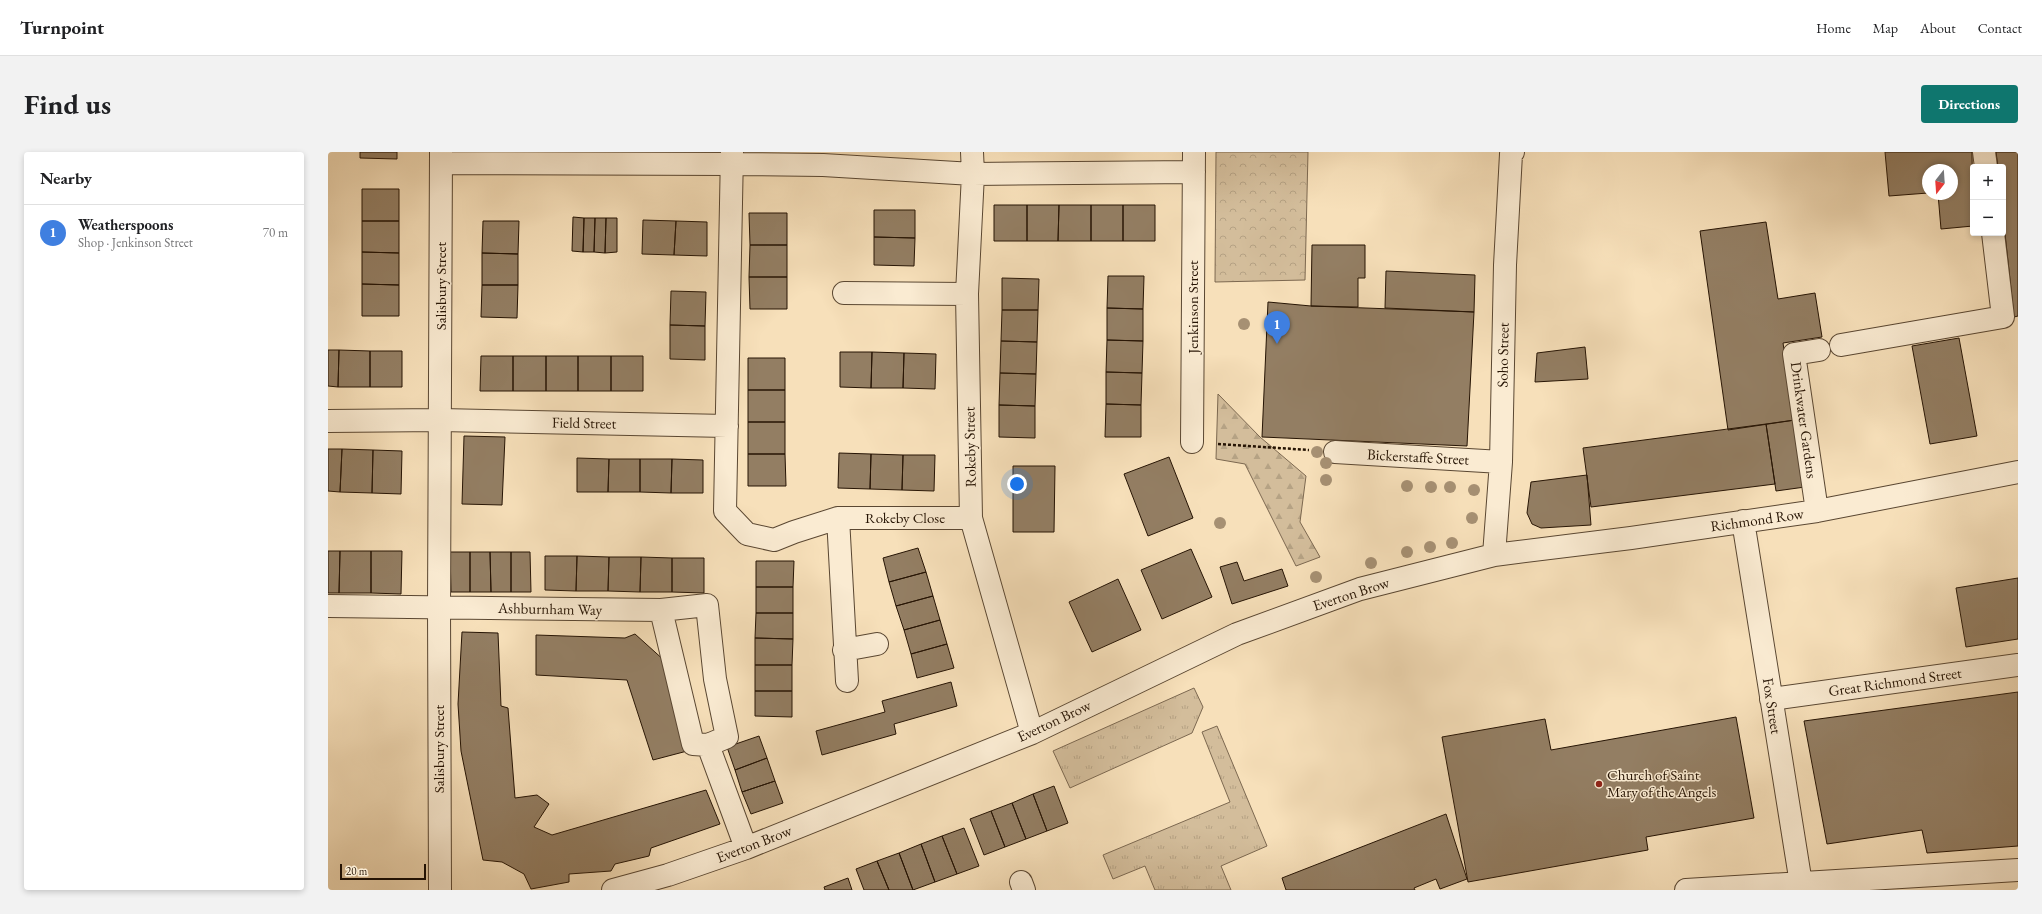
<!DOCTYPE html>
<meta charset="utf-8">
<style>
:root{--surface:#fff;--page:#f2f2f2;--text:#202124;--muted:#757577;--line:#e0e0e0;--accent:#0f766e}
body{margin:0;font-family:"EB Garamond",serif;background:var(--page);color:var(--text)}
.controls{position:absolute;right:12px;top:12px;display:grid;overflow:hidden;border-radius:4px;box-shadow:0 2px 6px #0003}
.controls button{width:36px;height:36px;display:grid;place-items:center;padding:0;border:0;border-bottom:1px solid var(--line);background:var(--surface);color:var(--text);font:20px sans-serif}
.compass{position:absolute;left:1594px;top:12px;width:36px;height:36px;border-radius:50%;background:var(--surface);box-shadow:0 2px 6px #0003;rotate:197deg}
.scale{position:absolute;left:12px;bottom:10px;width:86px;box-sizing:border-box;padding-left:4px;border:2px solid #261404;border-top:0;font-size:11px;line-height:14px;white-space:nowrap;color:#261404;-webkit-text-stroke:3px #faebd2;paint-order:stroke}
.you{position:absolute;left:689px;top:332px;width:14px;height:14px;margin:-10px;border:3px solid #fff;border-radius:50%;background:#1a73e8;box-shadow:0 0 0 6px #1a73e833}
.badge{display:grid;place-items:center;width:26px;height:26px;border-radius:50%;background:var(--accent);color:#fff;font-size:13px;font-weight:700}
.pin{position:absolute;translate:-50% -33px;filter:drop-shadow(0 1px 2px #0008)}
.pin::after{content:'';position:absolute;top:21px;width:14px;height:12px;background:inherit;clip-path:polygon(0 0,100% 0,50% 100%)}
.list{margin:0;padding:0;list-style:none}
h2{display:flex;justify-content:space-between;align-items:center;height:52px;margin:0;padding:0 16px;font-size:17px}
h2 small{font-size:13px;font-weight:400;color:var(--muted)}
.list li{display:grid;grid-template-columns:26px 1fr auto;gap:12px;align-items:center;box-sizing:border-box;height:56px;padding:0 16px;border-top:1px solid var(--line)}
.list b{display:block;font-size:15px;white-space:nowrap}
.list p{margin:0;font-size:13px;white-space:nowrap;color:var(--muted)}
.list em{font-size:13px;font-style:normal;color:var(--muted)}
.map{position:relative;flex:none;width:1690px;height:738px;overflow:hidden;border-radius:4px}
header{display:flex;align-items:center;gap:24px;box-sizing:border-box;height:56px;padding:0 20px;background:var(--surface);border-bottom:1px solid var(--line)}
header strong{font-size:19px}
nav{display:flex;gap:22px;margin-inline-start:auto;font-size:14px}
.intro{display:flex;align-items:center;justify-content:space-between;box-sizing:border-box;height:96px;padding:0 24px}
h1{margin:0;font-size:28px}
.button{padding:10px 18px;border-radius:4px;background:var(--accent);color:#fff;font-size:14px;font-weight:700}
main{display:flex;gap:24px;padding:0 24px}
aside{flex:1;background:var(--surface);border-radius:4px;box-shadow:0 2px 6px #0003}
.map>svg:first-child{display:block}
.grass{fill:url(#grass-tufts);stroke:#7c6850}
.forest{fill:url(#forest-firs);stroke:#7c6850}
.park{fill:url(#park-crowns);stroke:#7c6850}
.building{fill:#937e63;stroke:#261404}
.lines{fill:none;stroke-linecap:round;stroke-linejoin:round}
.minor-casing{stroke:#5a4732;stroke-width:24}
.path{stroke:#261404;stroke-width:2.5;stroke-dasharray:3 2;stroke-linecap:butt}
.minor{stroke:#faebd2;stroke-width:22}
.tree{fill:#a69073}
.poi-dot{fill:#8f2418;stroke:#faebd2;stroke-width:1.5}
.labels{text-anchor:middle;stroke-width:3;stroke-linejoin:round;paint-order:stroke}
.street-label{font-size:15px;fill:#261404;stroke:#faebd2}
.poi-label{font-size:15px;fill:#261404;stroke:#faebd2;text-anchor:start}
</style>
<header>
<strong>Turnpoint</strong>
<nav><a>Home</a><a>Map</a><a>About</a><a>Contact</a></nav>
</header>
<div class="intro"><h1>Find us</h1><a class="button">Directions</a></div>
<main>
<aside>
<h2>Nearby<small></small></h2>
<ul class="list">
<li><span class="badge" style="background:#3f7fe0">1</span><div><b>Weatherspoons</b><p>Shop · Jenkinson Street</p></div><em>70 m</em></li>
</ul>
</aside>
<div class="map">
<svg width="1690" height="738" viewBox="0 0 1690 738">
<defs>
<pattern id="grass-tufts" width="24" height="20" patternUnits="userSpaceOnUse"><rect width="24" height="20" fill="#d3bd9b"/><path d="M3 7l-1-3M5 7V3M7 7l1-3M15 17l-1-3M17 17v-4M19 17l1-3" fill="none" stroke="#b5a284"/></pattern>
<pattern id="forest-firs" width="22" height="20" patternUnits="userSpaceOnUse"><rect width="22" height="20" fill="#d3bd9b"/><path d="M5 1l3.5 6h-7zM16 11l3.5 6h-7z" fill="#b5a284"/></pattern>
<pattern id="park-crowns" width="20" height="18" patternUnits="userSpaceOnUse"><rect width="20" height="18" fill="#d3bd9b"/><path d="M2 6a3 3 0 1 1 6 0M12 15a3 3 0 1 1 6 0" fill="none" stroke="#b5a284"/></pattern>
</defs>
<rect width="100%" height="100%" fill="#f7e0ba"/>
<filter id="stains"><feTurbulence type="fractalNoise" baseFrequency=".005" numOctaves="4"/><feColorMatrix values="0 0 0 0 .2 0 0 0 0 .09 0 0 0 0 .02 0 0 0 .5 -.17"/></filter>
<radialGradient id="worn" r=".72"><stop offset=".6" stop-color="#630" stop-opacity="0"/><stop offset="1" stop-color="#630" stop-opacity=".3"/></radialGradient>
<path class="grass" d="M866 536 875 555 864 581 742 636 725 599Z
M889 574 939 694 893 714 903 738H827L817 714 785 727 775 703 902 650 874 580Z"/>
<path class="forest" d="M890 242 932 285 978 324 972 370 992 405 968 414 917 312 888 307Z"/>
<path class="park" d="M888 0H980L977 128 887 130Z"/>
<path class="building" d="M32 0H69V7L32 6Z
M1557 0H1644L1645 74 1613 77 1610 42H1624V18H1600V41L1561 44Z
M1668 0H1690V164L1686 165 1675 63V15H1670Z
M34 37H71V69H34Z
M666 53H699V89H666Z
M699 53H731L730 89H699Z
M731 53H763V89H730Z
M763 53H795V89H763Z
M795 53H827V89H795Z
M546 58H587V86L546 85Z
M421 61H459V93H422Z
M245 65 256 66 255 100 244 99Z
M256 66H267L266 100H255Z
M267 66H278L277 101 266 100Z
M278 66H289V100L277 101Z
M315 68 348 69 346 103 314 102Z
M34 69H71V101L34 100Z
M155 69H191L190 102 154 101Z
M348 69 379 70V104L346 103Z
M1438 70 1450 147 1487 141 1494 185 1455 191 1467 268 1400 278 1372 79Z
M546 85 587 86 586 114 546 113Z
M422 93H459V125H421Z
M984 93H1037V126H1030V155L983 154Z
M34 100 71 101V133L34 132Z
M154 101 190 102V133H154Z
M1058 119 1147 123 1146 160 1057 156Z
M780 124H816L815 157 779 156Z
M421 125H459V157H422Z
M674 126 711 127 710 158H674Z
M34 132 71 133V164H34Z
M154 133H190L189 166 153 165Z
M343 139 378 140 377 174 342 173Z
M940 150 983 154 1146 160 1139 294 934 285Z
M779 156 815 157V189L779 188Z
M674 158H710L709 190 673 189Z
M342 173 377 174V208L342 207Z
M1631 186 1649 284 1602 292 1584 194Z
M779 188 815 189 814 221 778 220Z
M673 189 709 190 708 222 672 221Z
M1257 195 1260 227 1207 230 1209 201Z
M0 198H11L10 235 0 234Z
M11 198 42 199V235H10Z
M42 199H74V235H42Z
M512 200H544L543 236 512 235Z
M544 200 576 201 575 236H543Z
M576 201 608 202 607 237 575 236Z
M153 204H185V239H152Z
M185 204H218V239H185Z
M218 204H250V239H218Z
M250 204H283V239H250Z
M283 204H315V239H283Z
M420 206H457V238H420Z
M778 220 814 221 813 253 778 252Z
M672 221 708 222 707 254 671 253Z
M420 238H457V270H420Z
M778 252 813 253V285H777Z
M671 253 707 254V286L671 285Z
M1467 268 1477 335 1448 339 1438 272Z
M420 270H457V302H420Z
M1438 272 1447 332 1263 355 1255 296Z
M136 284 177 285 174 353 134 352Z
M0 297H14L12 340 0 339Z
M14 297 45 298 44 341 12 340Z
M45 298 74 299 73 342 44 341Z
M511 301 543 302 542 337 510 336Z
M420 302H457L458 334H420Z
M543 302 575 303 574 338 542 337Z
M575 303H607L606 339 574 338Z
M841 305 865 366 820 384 796 322Z
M249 306 281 307 280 340H249Z
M281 307H312V340H280Z
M312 307H344L343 341 312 340Z
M344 307 375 308V341H343Z
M685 314H727L726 380H685Z
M1259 323 1263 373 1213 376 1204 372 1199 361 1203 330Z
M590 396 598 420 561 430 555 406Z
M863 397 884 445 834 467 813 418Z
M0 399H12L11 441H0Z
M12 399H43V441H11Z
M43 399H74L73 442 43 441Z
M122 400H142V440H123Z
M142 400H162L163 440H142Z
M162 400H183V440H163Z
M183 400H202L203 440H183Z
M217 404H249L248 439 217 438Z
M249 404 281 405 280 439H248Z
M281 405H313L312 440 280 439Z
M313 405 344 406V440H312Z
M344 406H376V441L344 440Z
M428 409H466L465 435H428Z
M909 410 916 429 954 417 960 434 904 452 892 415Z
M598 420 605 444 568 454 561 430Z
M1690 426V487L1638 495 1628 436Z
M790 427 813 478 764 500 741 450Z
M428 435H465V461H428Z
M605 444 612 468 576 478 568 454Z
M428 461H465V487L427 486Z
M612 468 619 492 583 502 576 478Z
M134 480 170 481 173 554 180 556 187 646 209 643 221 652 206 675 224 683 378 638 392 672 323 696 321 704 287 712 283 719 241 722V730L203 737 196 722 174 710 155 708 133 599 130 552Z
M307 482 338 510 363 598 325 608 299 528 208 523V483L297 486Z
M427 486 465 487 464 513H427Z
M619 492 626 516 589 526 583 502Z
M427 513H464V539H427Z
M623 530 629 554 566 572 568 582 494 603 488 579 557 560 554 549Z
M427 539H464V565L427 564Z
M1690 540V694L1599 701 1594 678 1499 692 1476 569Z
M1408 565 1426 666 1318 685 1320 698 1140 730 1114 585 1217 567 1223 598Z
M431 584 439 606 407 618 399 595Z
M439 606 447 629 414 640 407 618Z
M447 629 455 651 423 662 414 640Z
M726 634 740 671 719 679 705 642Z
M705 642 719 679 698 687 684 651Z
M684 651 698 687 677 695 663 659Z
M663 659 677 695 656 703 642 667Z
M1118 662 1139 727 1112 737 1108 727 1086 736 1087 738H958L954 726Z
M636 676 651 714 629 722 614 684Z
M614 684 629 722 607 730 593 692Z
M593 692 607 730 585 738 571 701Z
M571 701 585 738H561L549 709Z
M549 709 561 738H536L528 717Z
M520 726 524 738H497L496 735Z"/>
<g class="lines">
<g class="minor-casing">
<path id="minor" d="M404 0 397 359 419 382 446 388 466 380 510 366H643
M644 0 645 22 639 142 643 366 704 581
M1656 0 1658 15
M113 11 404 12 495 13 645 22 866 20
M516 141 639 142
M1513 193 1675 165 1665 81
M0 269 113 268 399 274
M864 290 866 0
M1007 300 1173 310
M1489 359 1466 202 1491 198
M510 366 519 529
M1415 369 1474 738
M1166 403 1173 310 1177 113 1183 2 1185 0
M0 454 333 458 379 453 387 527 399 585 380 593 365 592 333 458
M516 498 549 492
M1443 547 1690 513
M380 593 418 696
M693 730 696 738
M112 738 111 455 113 0
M285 738 340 723 418 696 704 581 909 482 1032 437 1166 403 1303 386 1489 359 1690 320
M1358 738 1690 718"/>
</g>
<path class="path" d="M890 292 981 298"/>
<use href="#minor" class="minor"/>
</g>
<g class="tree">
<circle cx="916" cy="172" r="6"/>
<circle cx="989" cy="300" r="6"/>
<circle cx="998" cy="311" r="6"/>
<circle cx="998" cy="328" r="6"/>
<circle cx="1079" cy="334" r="6"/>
<circle cx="1103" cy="335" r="6"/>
<circle cx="1122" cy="335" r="6"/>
<circle cx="1146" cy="338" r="6"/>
<circle cx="1144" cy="366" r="6"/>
<circle cx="892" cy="371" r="6"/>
<circle cx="1124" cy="391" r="6"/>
<circle cx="1102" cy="395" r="6"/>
<circle cx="1079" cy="400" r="6"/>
<circle cx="1043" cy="411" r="6"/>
<circle cx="988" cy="425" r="6"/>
</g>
<circle class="poi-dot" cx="1271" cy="632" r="4"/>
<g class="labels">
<g class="street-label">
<text transform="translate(113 134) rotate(-90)" y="5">Salisbury Street</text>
<text transform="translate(865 155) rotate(-90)" y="5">Jenkinson Street</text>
<text transform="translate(1175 203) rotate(-89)" y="5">Soho Street</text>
<text transform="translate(1476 268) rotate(82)" y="5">Drinkwater Gardens</text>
<text transform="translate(256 271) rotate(1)" y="5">Field Street</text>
<text transform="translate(642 295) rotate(-91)" y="5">Rokeby Street</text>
<text transform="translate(1090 305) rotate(3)" y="5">Bickerstaffe Street</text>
<text x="577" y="371">Rokeby Close</text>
<text transform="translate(1429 368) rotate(-8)" y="5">Richmond Row</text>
<text transform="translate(1023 442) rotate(-18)" y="5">Everton Brow</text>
<text transform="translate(222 457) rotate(1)" y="5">Ashburnham Way</text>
<text transform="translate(1567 530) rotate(-8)" y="5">Great Richmond Street</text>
<text transform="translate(1444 554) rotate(81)" y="5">Fox Street</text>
<text transform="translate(726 569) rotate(-25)" y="5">Everton Brow</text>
<text transform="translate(111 597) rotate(-90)" y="5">Salisbury Street</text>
<text transform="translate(426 692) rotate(-21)" y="5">Everton Brow</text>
</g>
<g class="poi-label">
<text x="1279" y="628">Church of Saint<tspan x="1279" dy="17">Mary of the Angels</tspan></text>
</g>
</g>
<rect width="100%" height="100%" filter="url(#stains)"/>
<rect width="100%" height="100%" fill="url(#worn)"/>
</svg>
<div class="controls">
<button>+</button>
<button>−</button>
</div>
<svg class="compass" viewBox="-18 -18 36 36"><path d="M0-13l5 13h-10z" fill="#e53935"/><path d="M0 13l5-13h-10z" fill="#757577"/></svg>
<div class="scale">20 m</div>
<div class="you"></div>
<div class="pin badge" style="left:949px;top:192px;background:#3f7fe0">1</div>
</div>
</main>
